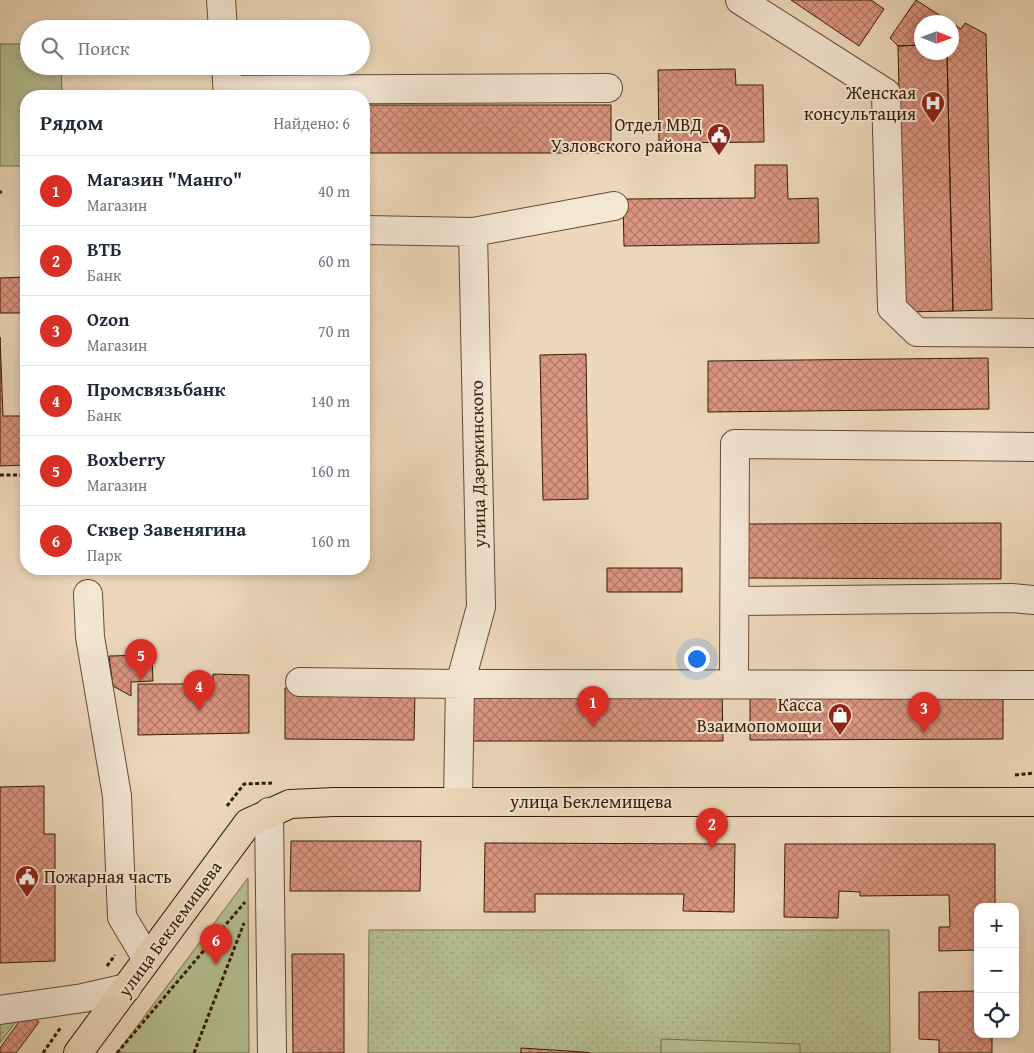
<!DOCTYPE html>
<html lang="ru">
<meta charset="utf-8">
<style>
:root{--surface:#fff;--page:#f6f6f7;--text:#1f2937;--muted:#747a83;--line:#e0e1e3;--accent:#d93025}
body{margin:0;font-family:"Gentium Book Plus",serif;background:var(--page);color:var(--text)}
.controls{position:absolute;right:15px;bottom:15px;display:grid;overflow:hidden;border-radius:10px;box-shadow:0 2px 8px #0003}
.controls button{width:45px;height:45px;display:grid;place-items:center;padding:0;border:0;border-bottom:1px solid var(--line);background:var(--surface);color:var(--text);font:25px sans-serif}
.compass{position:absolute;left:914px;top:15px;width:45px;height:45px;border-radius:50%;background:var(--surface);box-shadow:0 2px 8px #0003;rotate:91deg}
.you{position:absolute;left:696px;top:658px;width:18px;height:18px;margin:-12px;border:4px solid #fff;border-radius:50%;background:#1a73e8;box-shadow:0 0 0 8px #1a73e833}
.badge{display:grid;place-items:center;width:32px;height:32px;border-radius:50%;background:var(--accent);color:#fff;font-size:16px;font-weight:700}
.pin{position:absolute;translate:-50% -41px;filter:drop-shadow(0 1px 2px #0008)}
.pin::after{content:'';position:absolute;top:26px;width:18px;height:15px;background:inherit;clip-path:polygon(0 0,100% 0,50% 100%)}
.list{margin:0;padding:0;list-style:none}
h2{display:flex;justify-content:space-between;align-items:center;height:65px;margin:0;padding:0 20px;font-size:21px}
h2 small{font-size:16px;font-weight:400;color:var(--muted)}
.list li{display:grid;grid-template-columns:32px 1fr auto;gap:15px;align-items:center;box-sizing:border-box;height:70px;padding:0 20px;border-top:1px solid var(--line)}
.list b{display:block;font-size:19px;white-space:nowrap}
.list p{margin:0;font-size:16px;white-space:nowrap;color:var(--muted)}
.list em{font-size:16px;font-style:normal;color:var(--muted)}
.icon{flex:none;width:28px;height:28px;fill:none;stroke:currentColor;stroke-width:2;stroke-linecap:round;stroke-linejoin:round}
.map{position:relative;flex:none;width:1034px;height:1053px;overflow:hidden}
.search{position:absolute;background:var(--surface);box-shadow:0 2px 8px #0003;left:20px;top:20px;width:350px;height:55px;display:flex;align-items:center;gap:12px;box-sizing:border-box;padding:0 18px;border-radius:28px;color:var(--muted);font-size:19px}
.panel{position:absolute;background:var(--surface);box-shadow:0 2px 8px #0003;left:20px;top:90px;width:350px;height:485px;border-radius:20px}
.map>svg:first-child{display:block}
.grass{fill:url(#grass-dots);stroke:#766c4b}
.green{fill:#b5bf92;stroke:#766c4b}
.building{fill:url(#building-cross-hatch);stroke:#361a04}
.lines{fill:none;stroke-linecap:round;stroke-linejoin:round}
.minor-casing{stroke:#644a32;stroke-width:30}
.major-casing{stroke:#361a04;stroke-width:30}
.path{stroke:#361a04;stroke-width:3;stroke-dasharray:4 2.5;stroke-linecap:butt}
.minor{stroke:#f3e6d3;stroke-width:28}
.major{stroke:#edd8bb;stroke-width:28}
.labels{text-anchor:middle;stroke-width:4;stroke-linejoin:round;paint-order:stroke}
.poi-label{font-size:18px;fill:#361a04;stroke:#f3e6d3;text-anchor:end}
.street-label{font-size:18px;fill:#361a04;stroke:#f3e6d3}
</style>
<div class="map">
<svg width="1034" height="1053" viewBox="0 0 1034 1053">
<defs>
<pattern id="grass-dots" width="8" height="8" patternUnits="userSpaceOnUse" patternTransform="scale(1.25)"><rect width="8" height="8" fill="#b5bf92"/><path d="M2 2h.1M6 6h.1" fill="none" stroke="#9ca47c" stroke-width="1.8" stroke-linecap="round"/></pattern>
<pattern id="building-cross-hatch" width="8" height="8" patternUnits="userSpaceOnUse" patternTransform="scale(1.25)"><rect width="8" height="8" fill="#dc9581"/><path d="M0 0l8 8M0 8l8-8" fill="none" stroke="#b37967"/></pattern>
</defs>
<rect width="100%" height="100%" fill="#edd8bb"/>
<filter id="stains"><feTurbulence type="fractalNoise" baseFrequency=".004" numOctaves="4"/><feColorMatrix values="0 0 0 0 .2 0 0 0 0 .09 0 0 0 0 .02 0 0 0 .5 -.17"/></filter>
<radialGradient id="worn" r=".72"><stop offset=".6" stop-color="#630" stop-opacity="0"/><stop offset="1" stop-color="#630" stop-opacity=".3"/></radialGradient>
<path class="grass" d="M369 930H889L890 1053H368Z
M17 1020 0 1043V1022Z"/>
<path class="green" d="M0 44H29V66H61L62 96H26V166H0Z
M248 878 249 1053H117Z
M661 1039 800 1044V1053H661Z"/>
<path class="building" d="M791 0H871L884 9 859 46Z
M916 0 950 22H922V45L898 46 890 38Z
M952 23 961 29 965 23 986 34 992 310 953 311 947 52H952Z
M922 45V52H947L953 311 904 312 898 46Z
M735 69 736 85H763L764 142 659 143 658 70Z
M364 105H611V153H364Z
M755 165H787L788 199 818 198 819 243 624 246 623 199 755 198Z
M26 277V313H0V278Z
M0 337 3 416H26V465L0 466Z
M586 354 588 499 543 500 540 355Z
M988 358 989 409 708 412V361Z
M1001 523V579L742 578V524Z
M607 568H682V592H607Z
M152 655 153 681 131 682V696L113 686 109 656Z
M213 674 249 675V733L138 735V684H213Z
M285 688 415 690 414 740 285 739Z
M472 689H722L723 741H473Z
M750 692H1003V739L750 740Z
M44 786V834H55V961L0 963V787Z
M291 841H421L420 891H290Z
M485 843 735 844 734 912 683 911 684 894H535V912H484Z
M785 844H995V907H978V950L939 951V927H950L949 895 860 896V892L839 891 838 918 784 917Z
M292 954H344V1053H293Z
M978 991V1034H992V1053H939V1040L919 1039V992Z
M26 1012 39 1022 16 1053H0V1048Z
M521 1048 583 1052 590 1053H521Z"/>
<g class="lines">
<g class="minor-casing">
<path id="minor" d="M221 0 223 29
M740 0 886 93 892 308 917 332 1034 333
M226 66 228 96
M228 90 608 88
M364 230 473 232 481 607 460 684 458 802
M473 232 614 206
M88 594 90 637 117 796 122 917 147 959
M735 601 1012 598 1034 600
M300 682 460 684 1034 685
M734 683 735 444 1034 447
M269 812 272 1053
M0 1010 83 998 127 988"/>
</g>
<g class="major-casing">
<path id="major" d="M78 1053 248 823 290 804 334 802H1034"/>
</g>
<path class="path" d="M0 192H2
M0 475H26
M1015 775 1034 773
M227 806 244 784 272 783
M107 966 115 955
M43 1053 61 1027
M117 1053 245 902
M194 1053 244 923"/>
<use href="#minor" class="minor"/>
<use href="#major" class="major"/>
</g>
<defs>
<g id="hospital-pin" transform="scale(1.25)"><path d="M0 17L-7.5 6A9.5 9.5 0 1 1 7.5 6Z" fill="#8f2418" stroke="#f3e6d3"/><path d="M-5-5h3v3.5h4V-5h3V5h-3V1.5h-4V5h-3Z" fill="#fff"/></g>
<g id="civic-pin" transform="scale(1.25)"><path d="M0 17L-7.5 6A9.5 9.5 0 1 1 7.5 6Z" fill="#8f2418" stroke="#f3e6d3"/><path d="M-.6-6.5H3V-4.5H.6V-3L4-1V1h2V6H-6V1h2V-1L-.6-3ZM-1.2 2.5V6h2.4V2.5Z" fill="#fff"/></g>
<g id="shop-pin" transform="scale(1.25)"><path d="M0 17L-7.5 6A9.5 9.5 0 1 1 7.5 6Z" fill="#8f2418" stroke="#f3e6d3"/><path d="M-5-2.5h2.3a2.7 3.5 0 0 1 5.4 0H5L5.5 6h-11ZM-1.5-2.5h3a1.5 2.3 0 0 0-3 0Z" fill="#fff"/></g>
</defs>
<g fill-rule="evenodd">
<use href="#hospital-pin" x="933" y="103"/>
<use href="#civic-pin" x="719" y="135"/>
<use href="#shop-pin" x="840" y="715"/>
<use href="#civic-pin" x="27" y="877"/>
</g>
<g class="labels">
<g class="poi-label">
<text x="916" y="99">Женская<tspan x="916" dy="21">консультация</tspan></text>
<text x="702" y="131">Отдел МВД<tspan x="702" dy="21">Узловского района</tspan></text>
<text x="822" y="711">Касса<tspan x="822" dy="21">Взаимопомощи</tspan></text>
<text x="44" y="883" text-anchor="start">Пожарная часть</text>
</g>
<g class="street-label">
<text transform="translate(478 464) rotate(-91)" y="6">улица Дзержинского</text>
<text x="591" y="808">улица Беклемищева</text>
<text transform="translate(170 929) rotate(-54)" y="6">улица Беклемищева</text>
</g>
</g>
<rect width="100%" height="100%" filter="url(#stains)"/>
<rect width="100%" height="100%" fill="url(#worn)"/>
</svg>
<div class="controls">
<button>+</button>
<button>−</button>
<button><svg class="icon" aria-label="locate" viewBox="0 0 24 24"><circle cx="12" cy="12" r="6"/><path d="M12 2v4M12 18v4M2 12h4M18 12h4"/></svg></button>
</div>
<svg class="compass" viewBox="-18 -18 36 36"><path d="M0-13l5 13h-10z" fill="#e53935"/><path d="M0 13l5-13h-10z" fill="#747a83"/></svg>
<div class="you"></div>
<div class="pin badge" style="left:593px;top:727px">1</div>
<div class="pin badge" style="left:712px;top:849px">2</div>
<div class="pin badge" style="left:924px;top:733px">3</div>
<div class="pin badge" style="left:199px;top:711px">4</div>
<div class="pin badge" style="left:141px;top:680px">5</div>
<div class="pin badge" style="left:216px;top:965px">6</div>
<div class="search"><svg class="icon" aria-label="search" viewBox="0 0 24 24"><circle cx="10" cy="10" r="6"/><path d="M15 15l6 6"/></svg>Поиск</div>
<section class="panel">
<h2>Рядом<small>Найдено: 6</small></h2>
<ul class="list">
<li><span class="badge">1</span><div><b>Магазин &quot;Манго&quot;</b><p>Магазин</p></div><em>40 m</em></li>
<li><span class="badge">2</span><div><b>ВТБ</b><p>Банк</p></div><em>60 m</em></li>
<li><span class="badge">3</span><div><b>Ozon</b><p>Магазин</p></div><em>70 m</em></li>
<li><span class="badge">4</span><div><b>Промсвязьбанк</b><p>Банк</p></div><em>140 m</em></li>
<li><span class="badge">5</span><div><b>Boxberry</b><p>Магазин</p></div><em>160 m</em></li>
<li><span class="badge">6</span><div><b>Сквер Завенягина</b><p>Парк</p></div><em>160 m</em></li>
</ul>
</section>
</div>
